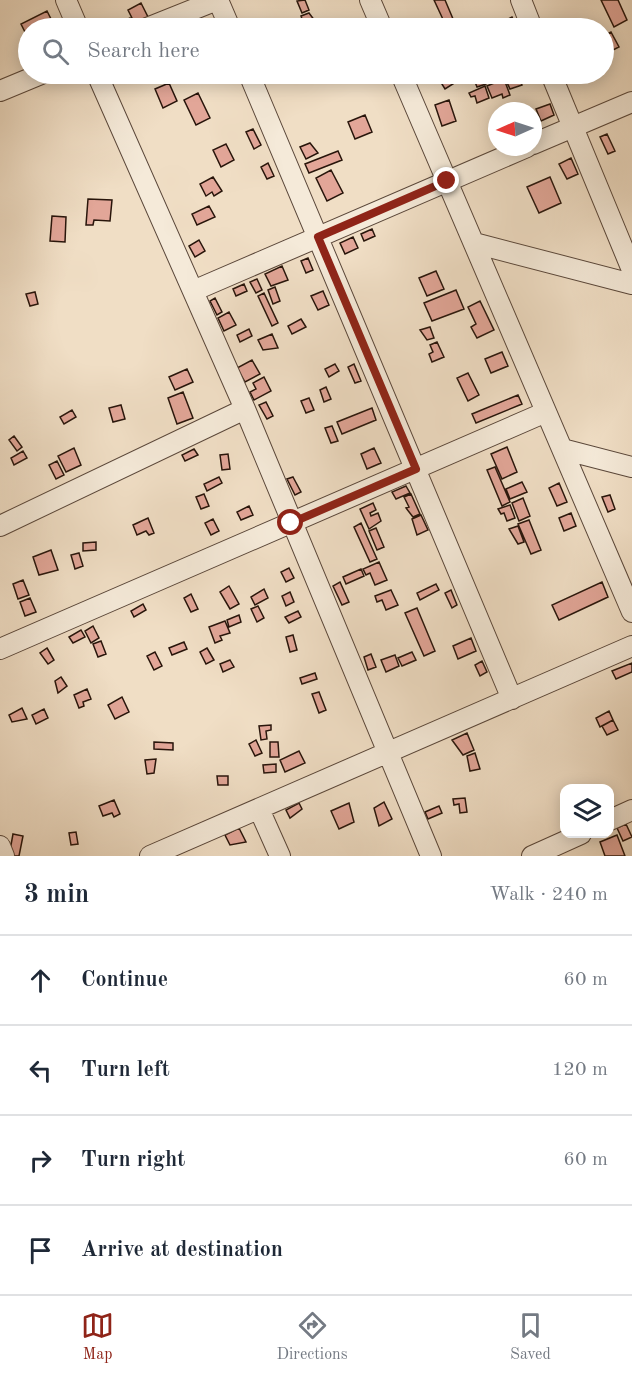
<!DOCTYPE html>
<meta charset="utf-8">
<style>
:root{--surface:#fff;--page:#f6f6f7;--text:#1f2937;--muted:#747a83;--line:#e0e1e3;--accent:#8f2418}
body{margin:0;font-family:"Old Standard TT",serif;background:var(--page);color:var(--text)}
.controls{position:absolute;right:18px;bottom:18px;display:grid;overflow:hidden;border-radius:12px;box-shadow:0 3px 15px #0003}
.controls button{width:54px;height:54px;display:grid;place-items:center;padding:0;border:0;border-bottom:2px solid var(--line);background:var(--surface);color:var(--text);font:30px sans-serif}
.compass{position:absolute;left:488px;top:102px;width:54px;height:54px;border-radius:50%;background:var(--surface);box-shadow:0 3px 15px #0003;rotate:267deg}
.stop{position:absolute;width:18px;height:18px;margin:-14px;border:4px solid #8f2418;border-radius:50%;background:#fff}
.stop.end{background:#8f2418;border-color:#fff;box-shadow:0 2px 6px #0008}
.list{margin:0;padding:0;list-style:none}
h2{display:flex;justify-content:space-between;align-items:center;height:78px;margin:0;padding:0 24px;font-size:26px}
h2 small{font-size:20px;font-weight:400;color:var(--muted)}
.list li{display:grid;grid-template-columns:39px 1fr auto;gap:18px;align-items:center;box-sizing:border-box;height:90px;padding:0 24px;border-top:2px solid var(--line)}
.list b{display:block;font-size:22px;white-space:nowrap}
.list em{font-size:20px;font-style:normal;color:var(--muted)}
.icon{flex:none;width:33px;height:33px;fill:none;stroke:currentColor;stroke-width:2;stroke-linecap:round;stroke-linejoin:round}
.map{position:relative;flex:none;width:632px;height:856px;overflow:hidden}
.search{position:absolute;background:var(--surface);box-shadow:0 3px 15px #0003;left:18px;right:18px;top:18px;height:66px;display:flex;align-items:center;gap:15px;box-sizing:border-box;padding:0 21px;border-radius:33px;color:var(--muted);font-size:22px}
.sheet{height:438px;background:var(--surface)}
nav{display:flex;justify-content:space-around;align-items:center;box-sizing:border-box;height:84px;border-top:2px solid var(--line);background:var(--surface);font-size:16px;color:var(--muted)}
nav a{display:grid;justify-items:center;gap:3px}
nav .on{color:var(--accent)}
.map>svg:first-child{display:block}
.building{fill:#e2a698;stroke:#28150b;stroke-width:1.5}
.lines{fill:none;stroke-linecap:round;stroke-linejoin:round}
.minor-casing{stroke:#5a473a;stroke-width:22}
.minor{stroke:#f5ead9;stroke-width:20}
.route{stroke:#8f2418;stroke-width:8}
</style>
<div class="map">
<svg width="632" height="856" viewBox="0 0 632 856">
<rect width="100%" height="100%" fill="#f0dec5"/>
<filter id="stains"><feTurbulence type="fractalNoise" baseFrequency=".00333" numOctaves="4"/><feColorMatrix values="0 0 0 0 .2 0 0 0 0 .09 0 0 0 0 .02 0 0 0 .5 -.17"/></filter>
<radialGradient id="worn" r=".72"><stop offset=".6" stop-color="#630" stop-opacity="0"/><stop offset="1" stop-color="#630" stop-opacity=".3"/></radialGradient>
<path class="building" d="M305 0 309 10 302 13 297 1Z
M434 0H445L456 26 447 28Z
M601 0H618L627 20 614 27Z
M141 3 149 19 136 26 128 10Z
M47 11 51 19 25 32 21 24Z
M309 13 318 25 305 28 301 16Z
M512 17 517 28H503L500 23Z
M130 18 133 26 119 28 117 24Z
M611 32 619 47 613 50 605 35Z
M440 74H450L456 82 445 89 437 76Z
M472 74H483L486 84 477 87Z
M518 74 522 85 510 89 505 78Z
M504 79 510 95 503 98 502 94 492 98 487 86Z
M169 83 177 101 163 108 155 89Z
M485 86 489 98 477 103 475 96 471 97 469 93Z
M198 93 210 118 196 125 184 100Z
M449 100 456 121 442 126 435 105Z
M550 104 554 115 541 121 536 109Z
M365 115 372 132 355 139 348 122Z
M253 129 261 145 254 149 246 132Z
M607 134 615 151 608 154 600 137Z
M310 143 318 153 306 159 300 147Z
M226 144 234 160 221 167 213 150Z
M338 151 342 160 309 173 305 164Z
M571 158 578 174 567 179 559 164Z
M268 163 274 176 267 179 261 167Z
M331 170 343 193 327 201 316 178Z
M213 177 222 191 214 196 212 192 206 196 200 184Z
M550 177 561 203 539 213 527 187Z
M88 199 112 200 110 221 94 220 93 225H86Z
M209 206 215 217 197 225 192 214Z
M52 216 66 217 65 242 50 241Z
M372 229 375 236 364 241 361 234Z
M353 237 358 248 345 254 340 243Z
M199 240 205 251 195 257 189 246Z
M308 258 313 270 306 273 301 261Z
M282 266 288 280 271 286 265 274Z
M436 271 444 289 427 296 419 278Z
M257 279 262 290 256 293 250 282Z
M244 284 247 291 236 296 233 289Z
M275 287 280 301 273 304 268 290Z
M456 290 464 309 432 321 424 303Z
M323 291 329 305 318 310 311 296Z
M35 292 38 304 30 306 26 294Z
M264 293 278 323 272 326 258 296Z
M215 298 222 312 217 315 210 301Z
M480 301 494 330 477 338 471 327 476 324 468 307Z
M229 312 236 325 224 331 218 318Z
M301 319 306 327 292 334 288 326Z
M430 327 434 338 427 340 420 330Z
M249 329 252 336 240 342 237 335Z
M272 334 278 348 263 350 258 340Z
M437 342 444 357 432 362 429 354 433 352 430 345Z
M502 352 508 366 491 373 485 359Z
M252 360 260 374 245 382 237 368Z
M335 364 339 371 329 377 325 369Z
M354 364 361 381 355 383 348 367Z
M187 369 193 382 175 390 169 377Z
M468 373 479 395 468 401 457 378Z
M264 377 271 391 254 400 250 392 256 389 253 383Z
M326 387 331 399 324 402 320 390Z
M183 392 193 418 177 424 168 398Z
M518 395 522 404 476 423 472 414Z
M309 398 314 410 306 413 301 401Z
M266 402 273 416 267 419 259 405Z
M121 405 125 419 113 422 109 408Z
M372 408 376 420 342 434 337 422Z
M72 410 76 417 64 424 60 417Z
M332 426 338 441 331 443 325 428Z
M14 436 22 447 17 451 9 440Z
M507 447 517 472 502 479 491 454Z
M74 448 81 465 66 472 58 456Z
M374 448 381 463 367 469 361 454Z
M194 449 198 455 185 461 182 455Z
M23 451 27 458 14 465 11 458Z
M228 454 230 469 222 470 220 455Z
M57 461 64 475 56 479 49 465Z
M495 467 510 502 502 506 487 470Z
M219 477 222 483 207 491 204 484Z
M293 477 301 492 295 495 287 479Z
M522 482 527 492 510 499 506 489Z
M559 483 567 502 557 506 549 488Z
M406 486 410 493 396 499 392 492Z
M204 494 209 506 201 509 196 497Z
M411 494 420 514 413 517 406 508 409 507 404 497Z
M610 495 615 509 608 512 602 497Z
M523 498 530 516 519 521 512 503Z
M373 503 376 510 370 513 371 516 378 513 381 521 369 529 360 509Z
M510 505 515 518 507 521 504 513 501 514 498 509Z
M249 506 253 515 241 520 237 512Z
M571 513 576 526 564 531 559 518Z
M421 515 428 530 417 535 412 519Z
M148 518 154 533 149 535 146 531 137 535 133 525Z
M213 519 219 531 211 535 205 523Z
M529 520 541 550 531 554 518 524Z
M361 523 377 559 370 562 354 527Z
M518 526 524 542 518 544 509 529Z
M376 528 384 547 377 550 369 531Z
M96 542V550L83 551V543Z
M51 550 58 570 39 575 33 557Z
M79 553 83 566 75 569 71 555Z
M379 562 387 580 375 585 370 573 366 575 363 569Z
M289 568 294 578 286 582 281 572Z
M361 569 364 576 346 584 343 577Z
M23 580 29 595 18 599 13 584Z
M340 582 349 602 342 605 333 586Z
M602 582 608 597 559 620 552 605Z
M436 584 439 590 420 600 417 593Z
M229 586 239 604 230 609 220 592Z
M264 589 268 598 255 605 251 597Z
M391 590 398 605 386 610 382 600 377 602 375 596Z
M451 590 457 605 452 608 445 593Z
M290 592 294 602 286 606 282 596Z
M191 594 198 609 191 612 184 598Z
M30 598 36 612 25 616 20 602Z
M143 604 146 610 134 617 131 611Z
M258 606 264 618 257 622 251 609Z
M417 608 435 651 424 656 405 613Z
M298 611 301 617 289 623 285 617Z
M239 615 241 622 229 627 227 620Z
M225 621 230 633 220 636 222 640 215 643 209 627Z
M93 626 99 638 91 643 85 631Z
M81 630 85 637 73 643 69 637Z
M293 635 297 650 290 652 286 637Z
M471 638 476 651 458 659 453 646Z
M101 641 106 654 98 657 93 644Z
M184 642 187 649 172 655 169 648Z
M47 648 54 660 48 664 40 653Z
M207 648 214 660 206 664 200 652Z
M155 652 162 666 154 670 147 656Z
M412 652 416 660 402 666 398 658Z
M371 654 376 667 368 670 364 657Z
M395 655 399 666 386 672 381 660Z
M230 660 234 667 223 672 220 664Z
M482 661 487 672 480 676 475 665Z
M632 663V672L616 679 612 671Z
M315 673 317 679 302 684 300 678Z
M61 677 67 686 58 693 55 681Z
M87 689 91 699 83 702 84 706 79 708 74 695Z
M319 692 326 710 319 713 312 694Z
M122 697 129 712 115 719 108 705Z
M22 708 27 719 12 722 9 715Z
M44 709 48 718 36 724 32 715Z
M609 711 613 720 600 727 596 718Z
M613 720 618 730 607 735 602 726Z
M271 725V730L266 731 267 739 261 740 259 726Z
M467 733 474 750 463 755 452 740Z
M256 740 262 753 255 756 249 744Z
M154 742 173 743V750L154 749Z
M270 742H278L279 757H270Z
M299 751 305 763 285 772 280 760Z
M475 753 480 769 470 771 467 756Z
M156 759 154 773 147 774 145 760Z
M276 764V772L264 773 263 765Z
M217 776H228V785H218Z
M465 798 467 812 460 813 459 804 454 805 453 799Z
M114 800 120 814 114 817 112 813 103 816 99 806Z
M384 802 392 819 379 826 374 808Z
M299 803 302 809 290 818 286 810Z
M349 803 354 822 339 829 331 811Z
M439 806 442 813 428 819 425 812Z
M626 824 632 837 623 841 617 828Z
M239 828 246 842 230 845 225 835Z
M76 832 78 844 71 845 69 833Z
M13 834 23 836 19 856H9Z
M617 835 625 856H605L600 842Z"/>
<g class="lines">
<g class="minor-casing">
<path id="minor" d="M66 0 78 28
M218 0 230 28
M370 0 382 28
M521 0 532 28
M147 28 217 0
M97 74 245 409 431 856
M249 74 512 699
M401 74 632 612
M551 74 632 270
M0 91 41 74
M533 144 632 102
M474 243 632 284
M193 291 527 147
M562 449 632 467
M0 526 245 409
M0 649 546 412
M259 809 280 856
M610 820 632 810
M0 846 4 856
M150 856 632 646
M532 856 581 834"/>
</g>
<use href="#minor" class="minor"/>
</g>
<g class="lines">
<path class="route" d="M291 523 416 469 318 237 447 181"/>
</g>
<rect width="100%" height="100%" filter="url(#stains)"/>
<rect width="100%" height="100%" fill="url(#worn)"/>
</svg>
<div class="controls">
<button><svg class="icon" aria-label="layers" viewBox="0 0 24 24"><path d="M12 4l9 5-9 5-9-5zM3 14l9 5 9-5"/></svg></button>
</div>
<svg class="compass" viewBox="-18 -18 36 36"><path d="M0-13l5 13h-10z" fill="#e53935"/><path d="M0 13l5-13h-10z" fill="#747a83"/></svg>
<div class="stop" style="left:291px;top:523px"></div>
<div class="stop end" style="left:447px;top:181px"></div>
<div class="search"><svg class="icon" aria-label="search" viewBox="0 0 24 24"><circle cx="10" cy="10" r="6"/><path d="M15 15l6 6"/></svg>Search here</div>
</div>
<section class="sheet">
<h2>3 min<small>Walk · 240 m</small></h2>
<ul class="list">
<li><svg class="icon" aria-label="ahead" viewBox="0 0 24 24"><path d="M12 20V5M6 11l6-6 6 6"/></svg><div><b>Continue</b></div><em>60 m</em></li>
<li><svg class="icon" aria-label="left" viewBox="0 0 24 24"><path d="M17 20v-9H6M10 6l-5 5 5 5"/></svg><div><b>Turn left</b></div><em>120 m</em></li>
<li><svg class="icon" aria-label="right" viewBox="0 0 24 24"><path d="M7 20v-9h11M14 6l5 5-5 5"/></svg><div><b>Turn right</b></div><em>60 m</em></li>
<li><svg class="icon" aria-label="arrive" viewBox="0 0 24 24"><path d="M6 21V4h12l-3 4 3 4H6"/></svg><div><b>Arrive at destination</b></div></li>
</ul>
</section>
<nav>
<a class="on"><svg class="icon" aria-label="map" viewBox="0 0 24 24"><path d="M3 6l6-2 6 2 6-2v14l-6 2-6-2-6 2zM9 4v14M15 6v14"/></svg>Map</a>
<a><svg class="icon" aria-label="directions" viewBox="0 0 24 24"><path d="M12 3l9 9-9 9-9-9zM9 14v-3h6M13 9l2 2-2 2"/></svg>Directions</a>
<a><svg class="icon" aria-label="saved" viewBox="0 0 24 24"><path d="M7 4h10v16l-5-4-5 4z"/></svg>Saved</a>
</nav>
